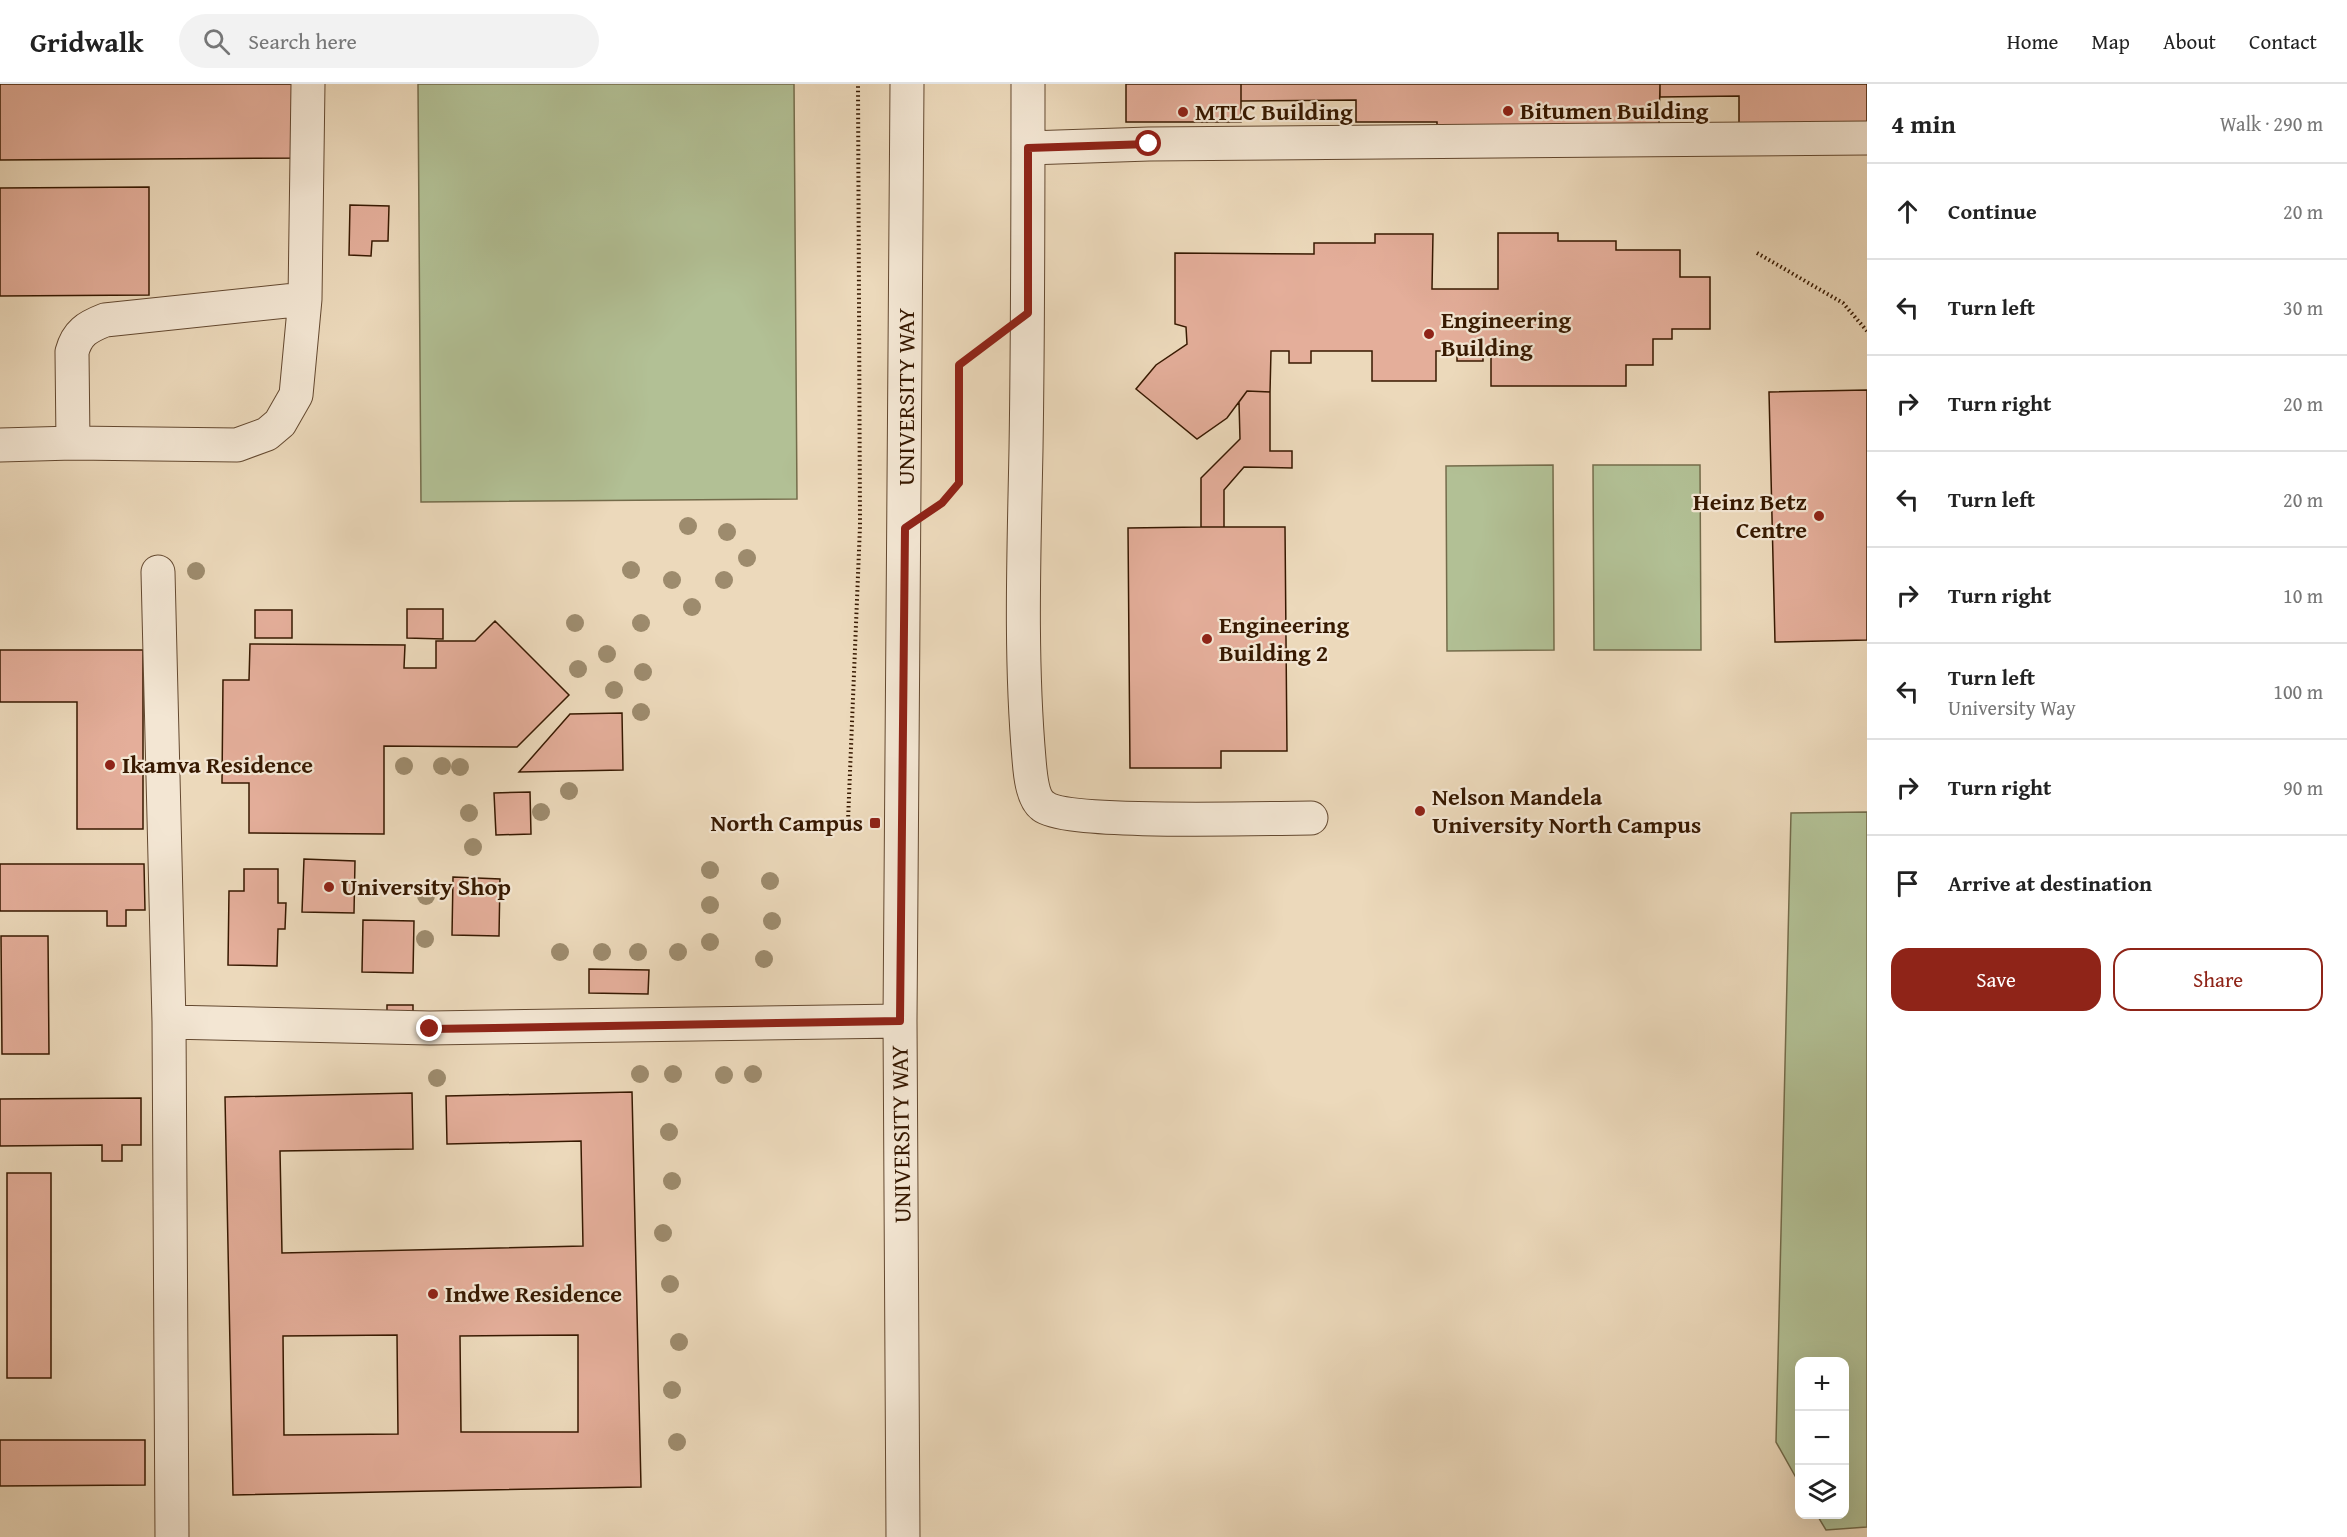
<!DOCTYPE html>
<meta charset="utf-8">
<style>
:root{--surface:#fff;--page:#f2f2f2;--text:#222;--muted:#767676;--line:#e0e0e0;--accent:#8f2418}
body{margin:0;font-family:"Gentium Book Plus",serif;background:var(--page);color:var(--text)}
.controls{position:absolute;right:18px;bottom:18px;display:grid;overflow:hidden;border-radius:12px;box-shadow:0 6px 24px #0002}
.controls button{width:54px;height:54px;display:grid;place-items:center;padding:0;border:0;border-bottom:2px solid var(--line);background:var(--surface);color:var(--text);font:30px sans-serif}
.stop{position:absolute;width:18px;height:18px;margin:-14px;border:4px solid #8f2418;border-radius:50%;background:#fff}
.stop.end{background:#8f2418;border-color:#fff;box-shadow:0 2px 6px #0008}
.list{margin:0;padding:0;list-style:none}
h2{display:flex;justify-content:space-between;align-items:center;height:78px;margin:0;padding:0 24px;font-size:26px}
h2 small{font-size:20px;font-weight:400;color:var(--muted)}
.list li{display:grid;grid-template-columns:39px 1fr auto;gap:18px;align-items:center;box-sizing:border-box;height:96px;padding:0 24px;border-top:2px solid var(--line)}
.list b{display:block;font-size:22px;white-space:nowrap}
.list p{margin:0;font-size:20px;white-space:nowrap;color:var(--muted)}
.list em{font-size:20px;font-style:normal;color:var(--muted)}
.actions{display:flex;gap:12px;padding:18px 24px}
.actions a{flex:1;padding:14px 0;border:2px solid var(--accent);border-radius:18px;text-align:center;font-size:21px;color:var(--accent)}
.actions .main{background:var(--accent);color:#fff}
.icon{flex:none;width:33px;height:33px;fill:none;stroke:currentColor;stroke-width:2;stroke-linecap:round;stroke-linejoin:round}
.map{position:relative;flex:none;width:1867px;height:1453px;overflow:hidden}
header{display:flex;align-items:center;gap:36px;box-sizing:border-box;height:84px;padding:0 30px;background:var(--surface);border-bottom:2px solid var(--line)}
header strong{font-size:28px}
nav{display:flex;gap:33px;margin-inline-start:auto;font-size:21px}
.search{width:420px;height:54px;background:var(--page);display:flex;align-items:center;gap:15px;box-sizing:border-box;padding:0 21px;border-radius:33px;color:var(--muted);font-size:22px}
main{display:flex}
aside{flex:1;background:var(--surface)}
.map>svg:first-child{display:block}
.green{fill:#b2c095;stroke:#746c4b;stroke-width:1.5}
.building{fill:#e4ae9a;stroke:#371901;stroke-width:1.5;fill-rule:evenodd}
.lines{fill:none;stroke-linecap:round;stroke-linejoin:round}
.minor-casing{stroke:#644930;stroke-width:35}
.path{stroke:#371901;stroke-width:4;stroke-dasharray:1.5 3;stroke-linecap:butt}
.minor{stroke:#f3e6d3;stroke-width:33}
.tree{fill:#9d8b6d}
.route{stroke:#8f2418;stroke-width:8}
.poi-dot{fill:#8f2418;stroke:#f3e6d3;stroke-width:2}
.labels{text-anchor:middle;stroke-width:4.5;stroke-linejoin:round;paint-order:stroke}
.poi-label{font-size:24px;font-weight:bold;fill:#371901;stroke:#f3e6d3;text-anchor:start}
.street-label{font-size:24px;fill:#371901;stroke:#f3e6d3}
</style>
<header>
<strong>Gridwalk</strong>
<div class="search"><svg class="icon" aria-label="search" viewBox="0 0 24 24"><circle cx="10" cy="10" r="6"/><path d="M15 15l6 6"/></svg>Search here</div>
<nav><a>Home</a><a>Map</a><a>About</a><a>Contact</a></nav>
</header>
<main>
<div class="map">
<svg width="1867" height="1453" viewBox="0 0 1867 1453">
<rect width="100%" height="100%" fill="#ecd9bb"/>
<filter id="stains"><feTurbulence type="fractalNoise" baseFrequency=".00333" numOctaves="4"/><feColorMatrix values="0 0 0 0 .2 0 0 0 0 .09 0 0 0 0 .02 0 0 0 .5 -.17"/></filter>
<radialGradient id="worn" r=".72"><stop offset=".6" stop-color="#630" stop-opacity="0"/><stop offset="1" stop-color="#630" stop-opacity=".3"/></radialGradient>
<path class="green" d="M418 0H794L797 415 421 418Z
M1553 381 1554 566 1447 567 1446 382Z
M1593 381H1700L1701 566H1594Z
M1867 728V1443L1826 1446 1817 1431 1844 1430V1278H1800L1799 1399 1776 1358 1791 729Z"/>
<path class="building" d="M0 0H307V74L0 76Z
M1126 0H1241V38H1126Z
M1241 0H1660L1659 41 1437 44V38H1356V16L1241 17Z
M1660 0H1867V39L1739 41V12L1660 13Z
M149 103V211L0 212V104Z
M350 121 389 122 388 157H372L371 172 349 171Z
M1498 149H1558V157H1616V166H1680V193H1710V245H1672V255H1653V281H1626V302H1491V270H1483V277H1457V267H1436V297H1372V267H1311V279H1289V267H1271L1270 308 1247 307 1227 334 1197 355 1136 305 1156 281 1187 260 1186 243 1175 240V169L1314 170V159H1375V150H1433L1432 205H1498Z
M1867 306V556L1775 558 1769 308Z
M1247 307 1270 308V367H1292V384L1244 383 1224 406V443H1201V394L1240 355 1239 318Z
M1201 443H1285L1287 667H1221V684H1130L1128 444Z
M407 525H443V555L407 554Z
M255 526H292V554H255Z
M495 537 569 611 517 663 384 662V750L249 749V699H222L223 596H249L250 560 405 561 404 584H436V557H475Z
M0 566H143V745H77V618H0Z
M622 629 623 686 519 688 570 630Z
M530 708 531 750 496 751 494 709Z
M304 775 355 777 354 829 302 828Z
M0 780H144L145 826H126V842H107V827H0Z
M244 785H278V819H286L285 845H278L277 882 228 881 229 807H244Z
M453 793 500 795 499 852 452 851Z
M363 836 414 837 413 889 362 888Z
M1 852H48L49 970H2Z
M589 885 649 886 648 910 589 909Z
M387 921H413V943L387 942Z
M632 1008 641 1403 233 1411 225 1013 412 1009 413 1065 280 1067 282 1169 583 1162 581 1057 447 1060 446 1012ZM397 1251 398 1350 284 1351 283 1252ZM578 1251V1348H461L460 1252Z
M141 1014V1061H122V1077H102V1061L0 1062V1015Z
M7 1089H51V1294H7Z
M0 1356H145V1401L0 1402Z"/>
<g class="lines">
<g class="minor-casing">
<path id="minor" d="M1028 0C1028 122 1028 243 1026 365 1024 468 1020 572 1029 675 1030 688 1032 714 1043 722 1067 741 1270 734 1311 734
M1028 64 1149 60 1867 54
M73 359 72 268C77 249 87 243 105 236L305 215
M0 361 73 359 237 361 267 350 280 339 296 311 305 215 308 0
M158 488 169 938
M172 1453 169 938 430 944 900 937
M903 1453 900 937 907 0"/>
</g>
<path class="path" d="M1757 169 1843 219 1867 247
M938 421 959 399V281L995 254
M848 737 860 442 858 0"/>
<use href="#minor" class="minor"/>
</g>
<g class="tree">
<circle cx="688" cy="442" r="9"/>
<circle cx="727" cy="448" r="9"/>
<circle cx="747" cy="474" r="9"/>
<circle cx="631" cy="486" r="9"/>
<circle cx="196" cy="487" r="9"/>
<circle cx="672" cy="496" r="9"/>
<circle cx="724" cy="496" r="9"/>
<circle cx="692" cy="523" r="9"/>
<circle cx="575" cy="539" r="9"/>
<circle cx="641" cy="539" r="9"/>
<circle cx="607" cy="570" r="9"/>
<circle cx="578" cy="585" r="9"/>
<circle cx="643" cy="588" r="9"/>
<circle cx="614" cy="606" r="9"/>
<circle cx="641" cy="628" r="9"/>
<circle cx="404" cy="682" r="9"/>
<circle cx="442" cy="682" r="9"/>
<circle cx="460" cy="683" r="9"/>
<circle cx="569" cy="707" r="9"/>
<circle cx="541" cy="728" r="9"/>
<circle cx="469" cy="729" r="9"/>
<circle cx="473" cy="763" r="9"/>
<circle cx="710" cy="786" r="9"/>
<circle cx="770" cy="797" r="9"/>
<circle cx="426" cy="812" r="9"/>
<circle cx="710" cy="821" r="9"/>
<circle cx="772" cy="837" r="9"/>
<circle cx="425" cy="855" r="9"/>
<circle cx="710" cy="858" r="9"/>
<circle cx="560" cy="868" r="9"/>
<circle cx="602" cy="868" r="9"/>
<circle cx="638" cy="868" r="9"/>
<circle cx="678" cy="868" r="9"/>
<circle cx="764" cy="875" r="9"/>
<circle cx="640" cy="990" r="9"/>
<circle cx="673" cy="990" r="9"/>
<circle cx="753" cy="990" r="9"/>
<circle cx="724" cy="991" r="9"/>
<circle cx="437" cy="994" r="9"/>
<circle cx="669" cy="1048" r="9"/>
<circle cx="672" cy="1097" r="9"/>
<circle cx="663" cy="1149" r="9"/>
<circle cx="670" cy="1200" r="9"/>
<circle cx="679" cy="1258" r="9"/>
<circle cx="672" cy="1306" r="9"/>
<circle cx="677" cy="1358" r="9"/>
</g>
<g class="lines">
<path class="route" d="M430 945 900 937 905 444 942 419 959 399V281L1028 229V64L1149 60"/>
</g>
<g class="poi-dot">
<circle cx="1508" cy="27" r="6"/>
<circle cx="1183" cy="28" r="6"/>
<circle cx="1429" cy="250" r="6"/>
<circle cx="1819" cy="432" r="6"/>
<circle cx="1207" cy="555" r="6"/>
<circle cx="110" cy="681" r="6"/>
<circle cx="1420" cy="727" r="6"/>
<rect x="869" y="733" width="12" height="12" rx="3"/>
<circle cx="329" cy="803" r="6"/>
<circle cx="433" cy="1210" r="6"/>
</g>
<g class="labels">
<g class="poi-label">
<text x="1520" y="35">Bitumen Building</text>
<text x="1195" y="36">MTLC Building</text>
<text x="1441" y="244">Engineering<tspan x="1441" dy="28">Building</tspan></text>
<text x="1807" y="426" text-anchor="end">Heinz Betz<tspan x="1807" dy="28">Centre</tspan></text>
<text x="1219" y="549">Engineering<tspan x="1219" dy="28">Building 2</tspan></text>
<text x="122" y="689">Ikamva Residence</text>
<text x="1432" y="721">Nelson Mandela<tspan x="1432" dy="28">University North Campus</tspan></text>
<text x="863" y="747" text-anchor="end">North Campus</text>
<text x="341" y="811">University Shop</text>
<text x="445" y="1218">Indwe Residence</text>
</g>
<g class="street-label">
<text transform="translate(906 313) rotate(-90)" y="8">UNIVERSITY WAY</text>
<text transform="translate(901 1050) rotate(-91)" y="8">UNIVERSITY WAY</text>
</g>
</g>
<rect width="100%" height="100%" filter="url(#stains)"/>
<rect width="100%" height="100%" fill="url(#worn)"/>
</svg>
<div class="controls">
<button>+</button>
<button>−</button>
<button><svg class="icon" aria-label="layers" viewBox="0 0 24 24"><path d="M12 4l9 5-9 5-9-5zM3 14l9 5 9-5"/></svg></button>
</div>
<div class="stop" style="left:1149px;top:60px"></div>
<div class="stop end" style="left:430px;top:945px"></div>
</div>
<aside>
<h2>4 min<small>Walk · 290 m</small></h2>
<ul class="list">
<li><svg class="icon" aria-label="ahead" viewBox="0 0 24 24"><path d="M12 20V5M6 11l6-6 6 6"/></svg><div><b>Continue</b></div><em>20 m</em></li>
<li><svg class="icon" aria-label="left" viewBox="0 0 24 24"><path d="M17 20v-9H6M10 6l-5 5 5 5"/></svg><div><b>Turn left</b></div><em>30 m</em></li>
<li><svg class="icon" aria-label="right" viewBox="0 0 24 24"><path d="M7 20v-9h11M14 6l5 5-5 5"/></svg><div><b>Turn right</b></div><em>20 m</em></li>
<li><svg class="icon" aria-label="left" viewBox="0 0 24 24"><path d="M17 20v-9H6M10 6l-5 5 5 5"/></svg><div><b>Turn left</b></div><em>20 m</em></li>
<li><svg class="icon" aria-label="right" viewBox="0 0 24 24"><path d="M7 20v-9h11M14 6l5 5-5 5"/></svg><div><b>Turn right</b></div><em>10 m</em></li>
<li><svg class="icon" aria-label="left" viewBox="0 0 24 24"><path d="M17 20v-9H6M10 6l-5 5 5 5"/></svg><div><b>Turn left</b><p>University Way</p></div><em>100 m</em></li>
<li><svg class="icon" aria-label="right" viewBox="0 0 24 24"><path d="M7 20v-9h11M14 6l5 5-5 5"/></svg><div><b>Turn right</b></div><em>90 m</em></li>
<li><svg class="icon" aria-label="arrive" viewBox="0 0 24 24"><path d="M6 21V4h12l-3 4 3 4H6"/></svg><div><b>Arrive at destination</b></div></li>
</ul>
<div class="actions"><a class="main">Save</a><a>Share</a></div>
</aside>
</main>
